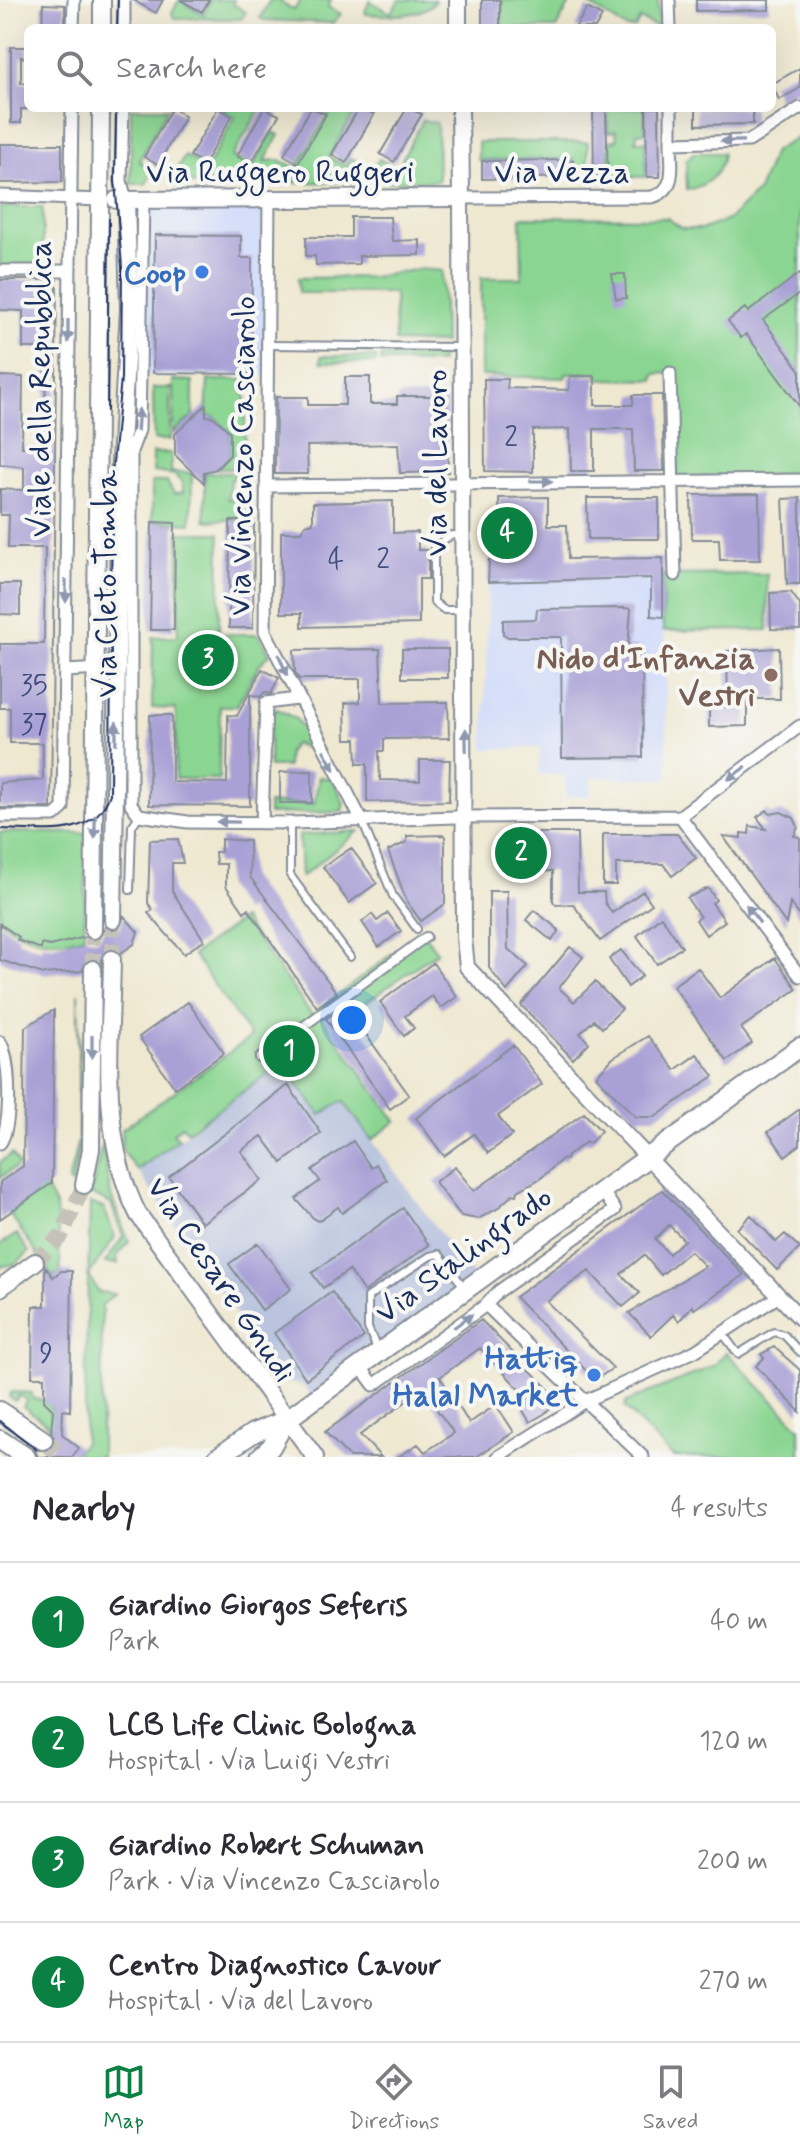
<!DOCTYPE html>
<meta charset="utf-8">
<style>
:root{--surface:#fff;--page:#f7f7f7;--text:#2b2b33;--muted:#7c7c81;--line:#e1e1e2;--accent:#0b8043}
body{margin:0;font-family:Mynerve,sans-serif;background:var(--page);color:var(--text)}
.you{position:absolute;left:352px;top:1020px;width:28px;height:28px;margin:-20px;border:6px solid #fff;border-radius:50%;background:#1a73e8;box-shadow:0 0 0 12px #1a73e833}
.badge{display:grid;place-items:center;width:52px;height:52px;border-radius:50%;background:var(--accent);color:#fff;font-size:26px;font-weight:700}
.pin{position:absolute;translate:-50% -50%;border:4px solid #fff;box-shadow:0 2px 8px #0006}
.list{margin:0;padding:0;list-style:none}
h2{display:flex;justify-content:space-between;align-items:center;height:104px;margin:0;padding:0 32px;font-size:34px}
h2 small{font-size:26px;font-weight:400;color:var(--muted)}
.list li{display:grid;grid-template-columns:52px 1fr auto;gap:24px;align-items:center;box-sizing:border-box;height:120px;padding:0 32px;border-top:2px solid var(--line)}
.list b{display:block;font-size:30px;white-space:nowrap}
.list p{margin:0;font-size:26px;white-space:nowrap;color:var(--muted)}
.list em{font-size:26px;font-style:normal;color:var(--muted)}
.icon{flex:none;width:44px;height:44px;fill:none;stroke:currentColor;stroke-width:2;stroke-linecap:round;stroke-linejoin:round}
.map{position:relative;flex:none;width:800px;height:1457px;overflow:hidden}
.search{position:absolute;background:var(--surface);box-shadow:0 8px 32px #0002;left:24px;right:24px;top:24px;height:88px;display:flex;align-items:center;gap:20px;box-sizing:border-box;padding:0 28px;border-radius:12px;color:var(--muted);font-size:30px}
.sheet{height:584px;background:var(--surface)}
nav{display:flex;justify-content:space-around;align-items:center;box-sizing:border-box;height:112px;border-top:2px solid var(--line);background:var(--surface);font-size:22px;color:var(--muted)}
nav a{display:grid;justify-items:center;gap:4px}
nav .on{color:var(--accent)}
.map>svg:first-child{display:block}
.built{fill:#cfdafa}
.industrial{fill:#bac4de}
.green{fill:#8ad591;stroke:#528278;stroke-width:2}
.building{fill:#a9a0d6;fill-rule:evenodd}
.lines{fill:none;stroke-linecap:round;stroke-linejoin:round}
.secondary-tunnel{stroke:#c5c3b9;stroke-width:16;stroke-dasharray:16 8;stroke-linecap:butt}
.primary-tunnel{stroke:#c5c3b9;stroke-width:18;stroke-dasharray:18 9;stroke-linecap:butt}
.service-casing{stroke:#858c97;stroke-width:10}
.pedestrian-casing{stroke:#858c97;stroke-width:12}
.minor-casing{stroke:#858c97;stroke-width:15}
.tertiary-casing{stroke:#858c97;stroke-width:18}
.secondary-casing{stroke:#858c97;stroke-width:20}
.primary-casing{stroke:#858c97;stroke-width:22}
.service{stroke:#fff;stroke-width:6}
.pedestrian{stroke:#fff;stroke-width:8}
.minor{stroke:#fff;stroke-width:11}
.tertiary{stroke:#fff;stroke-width:14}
.secondary{stroke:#fff;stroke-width:16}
.primary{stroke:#fff;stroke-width:18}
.tram{stroke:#1b2f5e;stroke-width:2}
.oneway{fill:#8d97ae}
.shop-dot{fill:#3f7fe0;stroke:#f6f6f2;stroke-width:3}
.education-dot{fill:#8d6e63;stroke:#f6f6f2;stroke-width:3}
.labels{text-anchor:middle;stroke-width:8;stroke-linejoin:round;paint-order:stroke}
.number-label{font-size:28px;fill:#3e4b7c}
.street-label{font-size:32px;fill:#1b2f5e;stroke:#f6f6f2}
.shop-label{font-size:32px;font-weight:bold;fill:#366cbe;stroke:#f6f6f2;text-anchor:end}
.education-label{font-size:32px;font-weight:bold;fill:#785e54;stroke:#f6f6f2;text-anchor:end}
</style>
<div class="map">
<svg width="800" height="1457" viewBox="0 0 800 1457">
<rect width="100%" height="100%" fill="#f6f6f2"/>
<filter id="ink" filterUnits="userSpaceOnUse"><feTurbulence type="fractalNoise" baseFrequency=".0125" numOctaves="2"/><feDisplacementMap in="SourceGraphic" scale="16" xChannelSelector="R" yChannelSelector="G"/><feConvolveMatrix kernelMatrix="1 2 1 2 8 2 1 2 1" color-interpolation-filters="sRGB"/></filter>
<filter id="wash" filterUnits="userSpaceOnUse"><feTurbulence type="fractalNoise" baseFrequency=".006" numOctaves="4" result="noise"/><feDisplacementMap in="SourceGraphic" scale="32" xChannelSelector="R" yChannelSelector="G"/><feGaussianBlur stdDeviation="1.8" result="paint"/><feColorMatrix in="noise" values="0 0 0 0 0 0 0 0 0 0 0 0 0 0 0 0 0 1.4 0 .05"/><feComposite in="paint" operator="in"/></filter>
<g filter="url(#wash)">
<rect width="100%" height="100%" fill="#efe8d0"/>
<path class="built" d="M147 208 262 209 274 218 272 376 145 375Z
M663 558 668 779 591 777 590 796 566 797 565 776 539 774 540 748 484 749 489 560Z"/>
<path class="industrial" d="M282 1064 321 1115 343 1101 465 1267 478 1280 314 1400 303 1386 282 1381 137 1170Z"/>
<path class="green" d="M179 0H189L186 5 203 14 211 0H234L233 4 246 12 241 19 174 18 172 13Z
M270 0H282L281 3 294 10 301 0H331L328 7 341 14 333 23 263 20 260 18Z
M399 0H435V1C420 19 388 15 366 14L365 11 370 1 391 13Z
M502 0H572L556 28H502Z
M582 0H658V28L640 19 635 28H626Z
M131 108H168L139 161 154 169 146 184H131Z
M219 108H261L232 157 253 166 273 132 279 135 265 161 280 160 297 168 329 113 322 108H357L329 157 346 166 351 158 359 162 355 173 370 172 379 159 397 168 423 120 437 123 438 181 173 184V175L185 156 207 167 235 117Z
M608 108H645V132L637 133 636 141H645L646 177H609V141L617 140 616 131 608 132Z
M800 136V475L678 478 674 373 655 374 654 380 598 379 597 373 566 374 565 378 481 376V278H522L521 217 667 218 683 229H703L728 220 758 191 774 151Z
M478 142H588V177H575L574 159 478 160Z
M693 153H723C721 175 708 185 687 190L686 161Z
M0 207H43V267H0Z
M420 269 442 271 444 343 395 342 394 293H299L298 278 373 277Z
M321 356 376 357V363L321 362Z
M381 356H441V363L381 362Z
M173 380 193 381V416L173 433Z
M208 380H246L244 468 216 469 230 455V433L214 417 206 416Z
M153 388H170V440H154Z
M153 453H171V472L192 473 191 523 152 521V482H167L174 494 183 493 182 483 175 475 153 472Z
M205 473H240L230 480 228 499 237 500 239 485 248 483V519L205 521Z
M179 533H220L219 634H258L270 654 259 665 237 706H220L219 779H175L176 709 152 708 153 637 178 636Z
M767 574 768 630 663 631V575Z
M277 709 296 719 319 752 294 744 288 751 287 767H269V716Z
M319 777 333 779 344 803 342 812 268 814V804H314Z
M359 831 301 877 299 835Z
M0 832 87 833 84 936C53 946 26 941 0 920Z
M242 919 312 1015 422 931 437 952 359 1007 351 996 322 1018 396 1121 372 1140 343 1101 321 1115 282 1064 188 1131 182 1125 173 1133 179 1139 137 1170 122 1150 121 1130 251 1037 193 955Z
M78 993 81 1138 72 1184 92 1190 102 1143 111 1196 129 1242 117 1256 118 1264 105 1263 123 1237 111 1204 68 1183 78 1140Z
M12 1154 19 1165 0 1178V1162Z
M45 1187 56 1207 61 1271 53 1277 9 1213Z
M90 1203 104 1208 115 1237 89 1275 98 1292 115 1294 102 1305 101 1457H82L76 1452 84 1442Z
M17 1234 29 1252 15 1264 0 1267V1245Z
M726 1352 800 1428V1457H673L625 1408 626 1402 714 1366Z
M12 1392 32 1393 33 1399 44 1400 53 1410V1429L23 1406 27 1400 19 1395 15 1401 9 1397Z"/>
<g id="blocks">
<path class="building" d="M133 0H163L156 13Z
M180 0H209L202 12Z
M482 0H500V28H482Z
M696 0H769V10L696 11Z
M43 4 65 5V28H42Z
M587 8 602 16 595 28H575Z
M11 47H28V58L21 57V83H28V109H21V123H11Z
M800 68V88L779 100 772 84Z
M172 108 185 116 158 165 144 157Z
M218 108 232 116 204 164 190 156Z
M264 108 279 115 251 164 237 156Z
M311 108 326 114 298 163 284 155Z
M359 108 374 114 346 163 332 154Z
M407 108 422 114 394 162 380 154Z
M593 108H606L608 178H594Z
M646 108H659L660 177H647Z
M696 108H753V124L696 125Z
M0 144H62V182L0 183Z
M573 160V177L482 179V161Z
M351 217H390L392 241 420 240V255L359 256V264L316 265 315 256H306V237H351Z
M155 235 241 236V258H252L251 374 153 373Z
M800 273V293L763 320 800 370V407L746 334 741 338 728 321 745 308 748 312Z
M612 274H625L626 298 616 299Z
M0 280H57L51 808H0V783L43 780V743H10V708H0V644H44L45 548H8L9 515H0V489L24 490V467L0 464V376L23 377 22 447H45L46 348H23V311L0 310Z
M570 376H595V405H633V395H662L664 471H634L633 429H594V471H571L570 429 533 430V472L485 471 484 379H508L507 388 569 390Z
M345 377H370V404H397V396H446L448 472 400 473 398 444 307 446 308 474H275L276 397H308V405H345Z
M206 405V416L214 417 230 432V455L216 469 204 472V483L175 455V434Z
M759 494 760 560H720L719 539H692L691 495Z
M548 497V525H567L568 559 663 558V617L651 616V578L488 582 489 560H501L499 498Z
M587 498H659V539H588Z
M800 498V584H787L783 499Z
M393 501V533L418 532V550H428V579H419V624L302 627V613H281V532H301L305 525 313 523V503Z
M230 521H254L253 628H229Z
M152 522 175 523 174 630H150Z
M0 584H20V615L0 614Z
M791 592 800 605V630L771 629 770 593Z
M625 608 631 609 628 647H642L643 757 562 758 561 637H508L503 634V620L536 619 537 609Z
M779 648 780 699H747V726L709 727V707H728L727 651Z
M380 649 382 703 448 702 449 738 384 739V751H379L380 780 420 781V760H450L449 801 367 802V764H357L356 739H346L345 703 360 702V679H299L295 672 294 650Z
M402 649H448V678H402Z
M262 669 279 678 271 694 265 692 260 697 250 694V806L149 805 150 715H172V782L227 783 228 715 237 716Z
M312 771V803H280V772Z
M767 810 770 814 781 812 794 818 798 827 794 836 800 837V917L790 903 786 924 723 836 741 838V833L749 834 750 826 766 829 757 817Z
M515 833H577L578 892H604L605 903 612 913 643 891 652 904 600 941 573 904 556 905 553 901V871L516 872Z
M603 834H677L696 858 672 876 663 864H616V885H603Z
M445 835V904L421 921 407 902 388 851 407 842V836Z
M178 839 183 863H172V891L204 940 184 954 148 913 153 910 148 903 150 840Z
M221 839 249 841 250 877 337 993 317 1007 248 909 244 912 226 886V864H216L215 852H221Z
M351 848 377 883 349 903 323 867Z
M708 888 716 900 712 903 725 921 706 935 696 920 700 917 687 898Z
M489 891H507L508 949 528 966 507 991 489 968Z
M534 910 559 930 552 941 526 920Z
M388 913 401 931 379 947 362 922 372 914 377 921Z
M124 916 138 932 134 944 121 953 107 949 101 962 88 959 82 971 43 974 0 960V924L19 937 17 940 41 949 42 944 50 946 85 937 98 940 105 927 112 931 119 929Z
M661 916 682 947 657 964 637 936Z
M570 947 583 957 559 988 574 1002 595 982 622 1009 602 1028 594 1020 580 1033 589 1043 573 1059 521 1005Z
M621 950 642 976 628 987 609 959Z
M775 958 797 989 741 1028 752 1043 727 1061 673 986 698 968 720 998Z
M433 963 457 997 441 1008 432 996 405 1016 414 1028 404 1036 380 1002Z
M188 1002 224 1053 175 1088 139 1037Z
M345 1005 409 1095 390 1109 326 1019Z
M54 1010 52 1183 0 1219V1182L23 1166 25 1027Z
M648 1036 675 1070 697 1054 714 1076 655 1117H636L596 1076 613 1058Z
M513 1045 542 1084 498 1116 512 1135 488 1153 474 1134 444 1156 416 1118Z
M288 1085 321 1133 282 1163 262 1136 241 1151 262 1180 202 1223 169 1177Z
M800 1109V1145L785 1156 768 1132Z
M584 1113 601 1131 590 1143 586 1142 567 1156 566 1160 562 1159 541 1178 518 1191 517 1195 513 1194 497 1209 478 1219 461 1216 435 1182 455 1167 474 1191Z
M353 1141 371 1168 376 1164 387 1180 342 1213 338 1207 318 1221 314 1219 296 1199 320 1181 312 1170Z
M662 1190 744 1275 694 1309 692 1306 679 1321 673 1315 651 1336 629 1313 705 1266 690 1251 661 1275 644 1255 621 1274 640 1293 623 1307 589 1271 546 1301 613 1368 595 1380 515 1297ZM669 1225 684 1240 669 1254 655 1239Z
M403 1208 429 1245 364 1292 349 1270 323 1288 312 1273Z
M751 1215 776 1242 785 1234 800 1248 777 1270 737 1229Z
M258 1243 291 1289 262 1310 229 1264Z
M45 1266 53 1277 61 1271H72L70 1411 63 1410 62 1434 79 1448 72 1457H38L35 1450H49L55 1440 51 1431 53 1410 44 1401V1377H32L33 1306H45Z
M332 1292 364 1337 306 1379 274 1333Z
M481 1320 559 1400 544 1414 530 1422 522 1409 531 1401 480 1348 440 1377 469 1423 496 1405 514 1432 476 1457H398L418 1444 425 1452 454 1433 422 1390 360 1435 381 1457H349L325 1432Z
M774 1347 800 1370V1412L756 1366 764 1358 761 1354Z"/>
</g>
</g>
<g filter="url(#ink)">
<use href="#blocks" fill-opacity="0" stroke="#858c97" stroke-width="2"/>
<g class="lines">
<path class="secondary-tunnel" d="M112 959 113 920
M93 969V930
M35 1262 61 1236 84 1185"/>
<path class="primary-tunnel" d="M43 1440 64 1457"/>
<g class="service-casing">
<path id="service" d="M269 345 461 347
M460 536 452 535 434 546V602L444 610H463
M362 821 393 896 417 929
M290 823V875L350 957
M130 890 132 826 139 816
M723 1334 738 1354 774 1332 784 1335 800 1352
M377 1349 368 1328V1297L430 1256 439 1254 464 1287"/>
</g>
<g class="pedestrian-casing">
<path id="pedestrian" d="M260 1058 426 937"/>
</g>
<g class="minor-casing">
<path id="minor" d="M669 0 670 28
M73 28 74 0
M124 28V0
M123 108 121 181 126 200
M671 108V143
M0 196 100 200
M461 198 652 197C678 190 671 164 671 143L749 141 800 108
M269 199 265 631 362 821
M143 200 139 430 131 451V804L139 815 188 822 293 823 455 817 680 816 800 726
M0 271H68
M670 373 675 575
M267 486 800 480
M65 671 120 668
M0 816H54L63 808 72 108
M680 816 800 976
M262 823 266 703 297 699
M0 1042C11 1058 12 1127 0 1143
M486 1305 643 1457
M360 1366 374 1385 486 1305 499 1291 615 1210 602 1190
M498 1457 585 1401 695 1351 779 1296"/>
</g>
<g class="tertiary-casing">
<path id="tertiary" d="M461 198 464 938 467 967 800 1318"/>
</g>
<g class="secondary-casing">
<path id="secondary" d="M458 0V28
M102 28V0
M116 200 461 198 460 108
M113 920 120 462 129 309 126 200
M93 930 101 108
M112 959C111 1045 98 1135 138 1214L315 1457
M84 1185 91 1149 93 969
M0 1288 35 1262"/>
</g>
<g class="primary-casing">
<path id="primary" d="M0 1411 43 1440
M0 1440 26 1457
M218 1457 253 1433 286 1420 800 1047
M260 1457 271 1447 286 1420"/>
</g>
<use href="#service" class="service"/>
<use href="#pedestrian" class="pedestrian"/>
<use href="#minor" class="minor"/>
<use href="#tertiary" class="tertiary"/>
<use href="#secondary" class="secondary"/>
<use href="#primary" class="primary"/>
<path class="tram" d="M117 28 118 0
M107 411 109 219
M0 829C39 829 94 841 110 794L112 474 121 378 122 267 115 181 116 108
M0 1421 36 1449"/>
</g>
<defs><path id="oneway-solid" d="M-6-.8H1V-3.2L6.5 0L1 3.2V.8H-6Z" transform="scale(2)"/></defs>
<g class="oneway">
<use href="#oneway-solid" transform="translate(732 141) rotate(179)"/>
<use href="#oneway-solid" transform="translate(68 331) rotate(90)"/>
<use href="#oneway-solid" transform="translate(138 420) rotate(-86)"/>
<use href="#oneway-solid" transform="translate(541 481)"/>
<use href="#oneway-solid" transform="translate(66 591) rotate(90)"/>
<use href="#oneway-solid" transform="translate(283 665) rotate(67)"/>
<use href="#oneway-solid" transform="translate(116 733) rotate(-89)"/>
<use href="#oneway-solid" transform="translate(466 740) rotate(-91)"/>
<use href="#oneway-solid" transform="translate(329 760) rotate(62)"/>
<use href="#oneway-solid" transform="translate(737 773) rotate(144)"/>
<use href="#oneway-solid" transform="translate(228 822) rotate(-179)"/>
<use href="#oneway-solid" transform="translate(95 827) rotate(91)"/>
<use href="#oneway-solid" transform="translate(753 914) rotate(-127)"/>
<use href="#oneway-solid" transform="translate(92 1047) rotate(90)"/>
<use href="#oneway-solid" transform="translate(463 1321) rotate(-36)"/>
</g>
</g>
<g class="shop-dot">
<circle cx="202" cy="272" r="8"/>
<circle cx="594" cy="1375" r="8"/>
</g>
<circle class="education-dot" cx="771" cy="675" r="8"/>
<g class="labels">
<g class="number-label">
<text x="511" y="446">2</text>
<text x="336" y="568">4</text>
<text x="383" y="568">2</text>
<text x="34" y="694">35</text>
<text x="34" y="733">37</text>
<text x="46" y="1362">9</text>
</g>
<g class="street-label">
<text x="280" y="182">Via Ruggero Ruggeri</text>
<text x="562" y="182">Via Vezza</text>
<text transform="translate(39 389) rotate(-90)" y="11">Viale della Repubblica</text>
<text transform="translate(241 456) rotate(-89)" y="11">Via Vincenzo Casciarolo</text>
<text transform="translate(435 463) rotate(-90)" y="11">Via del Lavoro</text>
<text transform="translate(105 584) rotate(-90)" y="11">Via Cleto Tomba</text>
<text transform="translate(463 1254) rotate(-36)" y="11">Via Stalingrado</text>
<text transform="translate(222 1279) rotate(56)" y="11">Via Cesare Gnudi</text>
</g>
<g class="shop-label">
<text x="186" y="283">Coop</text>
<text x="578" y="1368">Hattiq<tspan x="578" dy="37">Halal Market</tspan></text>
</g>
<g class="education-label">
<text x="755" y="668">Nido d'Infanzia<tspan x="755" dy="37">Vestri</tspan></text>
</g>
</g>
</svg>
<div class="you"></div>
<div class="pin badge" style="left:289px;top:1051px">1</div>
<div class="pin badge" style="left:521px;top:853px">2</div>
<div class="pin badge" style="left:208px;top:660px">3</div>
<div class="pin badge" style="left:507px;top:533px">4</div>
<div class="search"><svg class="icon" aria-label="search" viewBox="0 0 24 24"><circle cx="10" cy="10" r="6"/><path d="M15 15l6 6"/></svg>Search here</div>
</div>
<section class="sheet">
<h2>Nearby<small>4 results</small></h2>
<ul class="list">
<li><span class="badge">1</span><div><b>Giardino Giorgos Seferis</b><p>Park</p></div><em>40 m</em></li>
<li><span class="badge">2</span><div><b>LCB Life Clinic Bologna</b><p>Hospital · Via Luigi Vestri</p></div><em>120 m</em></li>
<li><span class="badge">3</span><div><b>Giardino Robert Schuman</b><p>Park · Via Vincenzo Casciarolo</p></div><em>200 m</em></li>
<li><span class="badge">4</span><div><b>Centro Diagnostico Cavour</b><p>Hospital · Via del Lavoro</p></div><em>270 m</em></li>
</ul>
</section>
<nav>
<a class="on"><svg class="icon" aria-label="map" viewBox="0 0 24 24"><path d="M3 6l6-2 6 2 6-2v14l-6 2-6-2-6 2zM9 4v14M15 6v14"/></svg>Map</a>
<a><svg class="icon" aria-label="directions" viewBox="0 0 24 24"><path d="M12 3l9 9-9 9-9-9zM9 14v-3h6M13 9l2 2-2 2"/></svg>Directions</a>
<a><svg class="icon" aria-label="saved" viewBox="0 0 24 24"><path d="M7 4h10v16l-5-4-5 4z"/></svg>Saved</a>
</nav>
